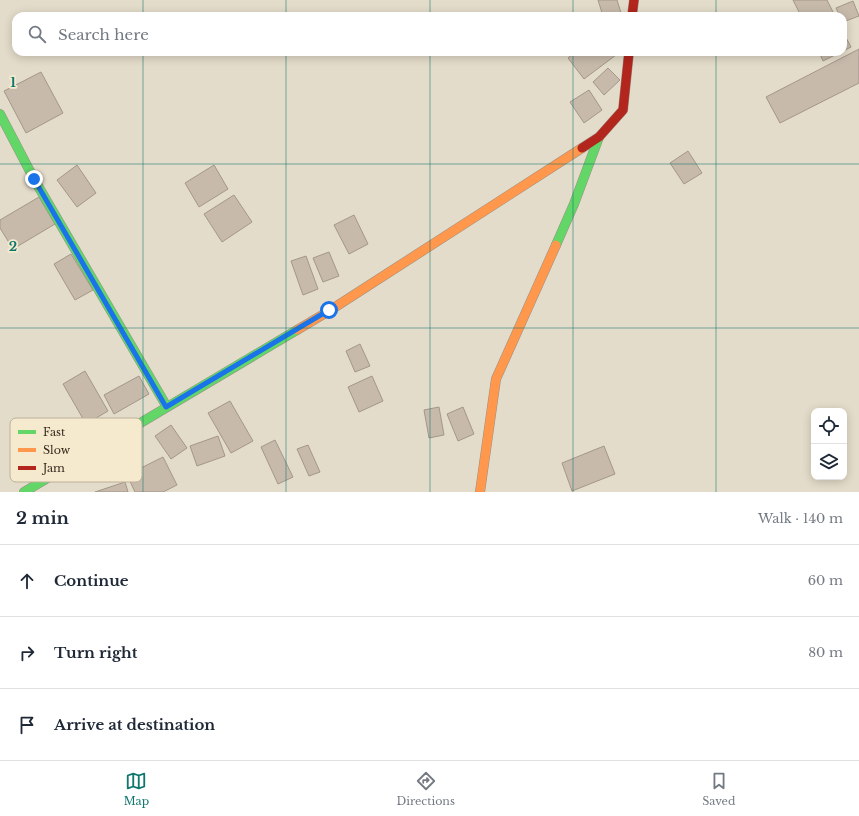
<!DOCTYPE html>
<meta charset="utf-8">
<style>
:root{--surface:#fff;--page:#f2f2f3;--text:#1f2937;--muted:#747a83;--line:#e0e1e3;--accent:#0f766e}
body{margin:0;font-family:"Libre Baskerville",serif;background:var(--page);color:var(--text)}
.controls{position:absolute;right:12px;bottom:12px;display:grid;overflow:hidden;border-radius:8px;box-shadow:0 2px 10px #0003}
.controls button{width:36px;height:36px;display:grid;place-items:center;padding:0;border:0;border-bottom:1px solid var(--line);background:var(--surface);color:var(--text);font:20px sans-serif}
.stop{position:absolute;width:12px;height:12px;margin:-9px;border:3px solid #1a73e8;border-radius:50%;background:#fff}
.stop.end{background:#1a73e8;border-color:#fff;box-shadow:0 1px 4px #0008}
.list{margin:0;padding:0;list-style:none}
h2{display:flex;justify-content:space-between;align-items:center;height:52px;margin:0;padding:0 16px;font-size:17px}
h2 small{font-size:13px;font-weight:400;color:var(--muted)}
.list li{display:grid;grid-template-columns:26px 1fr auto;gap:12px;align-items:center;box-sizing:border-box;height:72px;padding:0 16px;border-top:1px solid var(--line)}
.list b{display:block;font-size:15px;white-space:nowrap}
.list em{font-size:13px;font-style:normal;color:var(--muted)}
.icon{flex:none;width:22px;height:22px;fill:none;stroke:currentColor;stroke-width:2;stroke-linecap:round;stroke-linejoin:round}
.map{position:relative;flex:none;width:859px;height:492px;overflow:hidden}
.search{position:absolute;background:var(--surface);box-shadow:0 2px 10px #0003;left:12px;right:12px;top:12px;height:44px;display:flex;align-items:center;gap:10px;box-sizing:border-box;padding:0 14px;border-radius:12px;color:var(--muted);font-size:15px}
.sheet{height:268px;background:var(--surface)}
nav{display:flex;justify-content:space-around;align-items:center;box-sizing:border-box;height:56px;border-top:1px solid var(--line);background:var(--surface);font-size:11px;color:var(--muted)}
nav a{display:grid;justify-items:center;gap:2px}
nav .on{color:var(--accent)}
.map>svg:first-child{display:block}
.building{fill:#c7baab;stroke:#a39789}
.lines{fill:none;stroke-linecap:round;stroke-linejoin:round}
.fast-casing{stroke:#989084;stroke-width:10}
.slow-casing{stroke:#989084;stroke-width:10}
.jam-casing{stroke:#989084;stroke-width:10}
.fast{stroke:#63d668;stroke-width:9}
.slow{stroke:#ff974d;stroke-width:9}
.jam{stroke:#b3261e;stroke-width:9}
.route{stroke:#1a73e8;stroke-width:5}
.grid{fill:none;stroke:#0f766e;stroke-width:1;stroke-opacity:0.55}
.key{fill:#f5eace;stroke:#bcb099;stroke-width:1}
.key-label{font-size:11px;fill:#36281c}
.grid-label{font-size:13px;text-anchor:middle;font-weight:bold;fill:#0f766e;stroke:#f5eace;stroke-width:3.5;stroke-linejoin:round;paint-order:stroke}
</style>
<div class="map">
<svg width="859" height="492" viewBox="0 0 859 492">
<rect width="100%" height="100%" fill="#e4dcca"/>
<path class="building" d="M598 0H617L622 16H603Z
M793 0H827L835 16H801Z
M853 1 859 16 843 22V16H840L836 8Z
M843 32 851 47 843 51Z
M859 49V83L780 123 766 97Z
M575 52H614L616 55 584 79 568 58Z
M819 52H841L823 61Z
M608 68 620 80 604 95 593 82Z
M41 72 63 113 26 133 4 91Z
M589 90 602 110 584 123 570 102Z
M688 151 702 173 684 184 670 163Z
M77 165 96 193 77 207 57 180Z
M214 165 228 189 199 207 185 183Z
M234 195 252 222 222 242 204 214Z
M39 197 55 224 13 249 0 228V220Z
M354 215 368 244 349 254 334 225Z
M329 252 339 276 323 282 313 258Z
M71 254 93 290 75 300 54 264Z
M306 256 318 289 303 295 291 261Z
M360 344 370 366 355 372 346 351Z
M85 371 108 411 86 424 63 384Z
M139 376 149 394 114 414 104 395Z
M372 376 383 401 359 412 348 387Z
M230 401 253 441 231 453 208 413Z
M439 407 444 435 429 438 424 410Z
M463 407 474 434 458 441 447 414Z
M171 425 187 448 171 459 155 436Z
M218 436 225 456 197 466 190 446Z
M275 440 293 477 278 484 261 447Z
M308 445 320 472 309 476 297 449Z
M604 446 615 474 572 491 562 463Z
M163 457 177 485 163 492H135L127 475Z
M125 482 128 492H95Z"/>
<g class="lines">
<g class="fast-casing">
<path id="fast" d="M0 114 34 179 167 407
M556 245 574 204 599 137
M24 492 297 330"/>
</g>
<g class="slow-casing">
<path id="slow" d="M297 330 329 311 582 148
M480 492 496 379 556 245"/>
</g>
<g class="jam-casing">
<path id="jam" d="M632 16 634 0
M582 148 599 137 623 110 629 52"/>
</g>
<use href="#fast" class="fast"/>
<use href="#slow" class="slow"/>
<use href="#jam" class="jam"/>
</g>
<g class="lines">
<path class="route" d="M34 179 166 407 329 310"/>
</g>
<path class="grid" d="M143 0V16M286 0V16M430 0V16M573 0V16M716 0V16M143 52V492M286 52V492M430 52V492M573 52V492M716 52V492M0 164H859M0 328H859"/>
<rect x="10" y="418" width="132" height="64" rx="6" class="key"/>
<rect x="18" y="430" width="18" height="4" fill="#63d668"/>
<rect x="18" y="448" width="18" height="4" fill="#ff974d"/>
<rect x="18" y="466" width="18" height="4" fill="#b3261e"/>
<g class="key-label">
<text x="43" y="436">Fast</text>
<text x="43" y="454">Slow</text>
<text x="43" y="472">Jam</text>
</g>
<g class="grid-label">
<text x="13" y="87">1</text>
<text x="13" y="251">2</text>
</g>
</svg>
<div class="controls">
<button><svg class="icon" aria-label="locate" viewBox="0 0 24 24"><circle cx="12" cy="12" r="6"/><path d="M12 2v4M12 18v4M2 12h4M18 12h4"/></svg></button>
<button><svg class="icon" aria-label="layers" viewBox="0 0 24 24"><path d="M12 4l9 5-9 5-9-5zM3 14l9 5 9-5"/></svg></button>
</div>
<div class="stop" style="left:329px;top:310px"></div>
<div class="stop end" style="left:34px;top:179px"></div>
<div class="search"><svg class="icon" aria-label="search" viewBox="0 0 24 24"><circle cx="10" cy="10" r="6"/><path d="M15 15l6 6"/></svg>Search here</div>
</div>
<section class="sheet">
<h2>2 min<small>Walk · 140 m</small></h2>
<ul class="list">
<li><svg class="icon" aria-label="ahead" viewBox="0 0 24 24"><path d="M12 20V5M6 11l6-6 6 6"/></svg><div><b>Continue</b></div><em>60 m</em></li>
<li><svg class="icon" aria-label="right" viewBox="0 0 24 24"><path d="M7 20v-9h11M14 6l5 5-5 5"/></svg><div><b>Turn right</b></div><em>80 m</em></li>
<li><svg class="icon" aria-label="arrive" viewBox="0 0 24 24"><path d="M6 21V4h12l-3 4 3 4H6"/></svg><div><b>Arrive at destination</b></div></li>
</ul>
</section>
<nav>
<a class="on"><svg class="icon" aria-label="map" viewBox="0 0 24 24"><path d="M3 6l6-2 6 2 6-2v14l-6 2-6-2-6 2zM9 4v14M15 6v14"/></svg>Map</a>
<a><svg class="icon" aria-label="directions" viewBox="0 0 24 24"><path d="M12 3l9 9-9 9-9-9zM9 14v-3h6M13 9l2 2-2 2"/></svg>Directions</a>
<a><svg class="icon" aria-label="saved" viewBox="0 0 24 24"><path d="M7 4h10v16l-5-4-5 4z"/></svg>Saved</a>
</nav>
